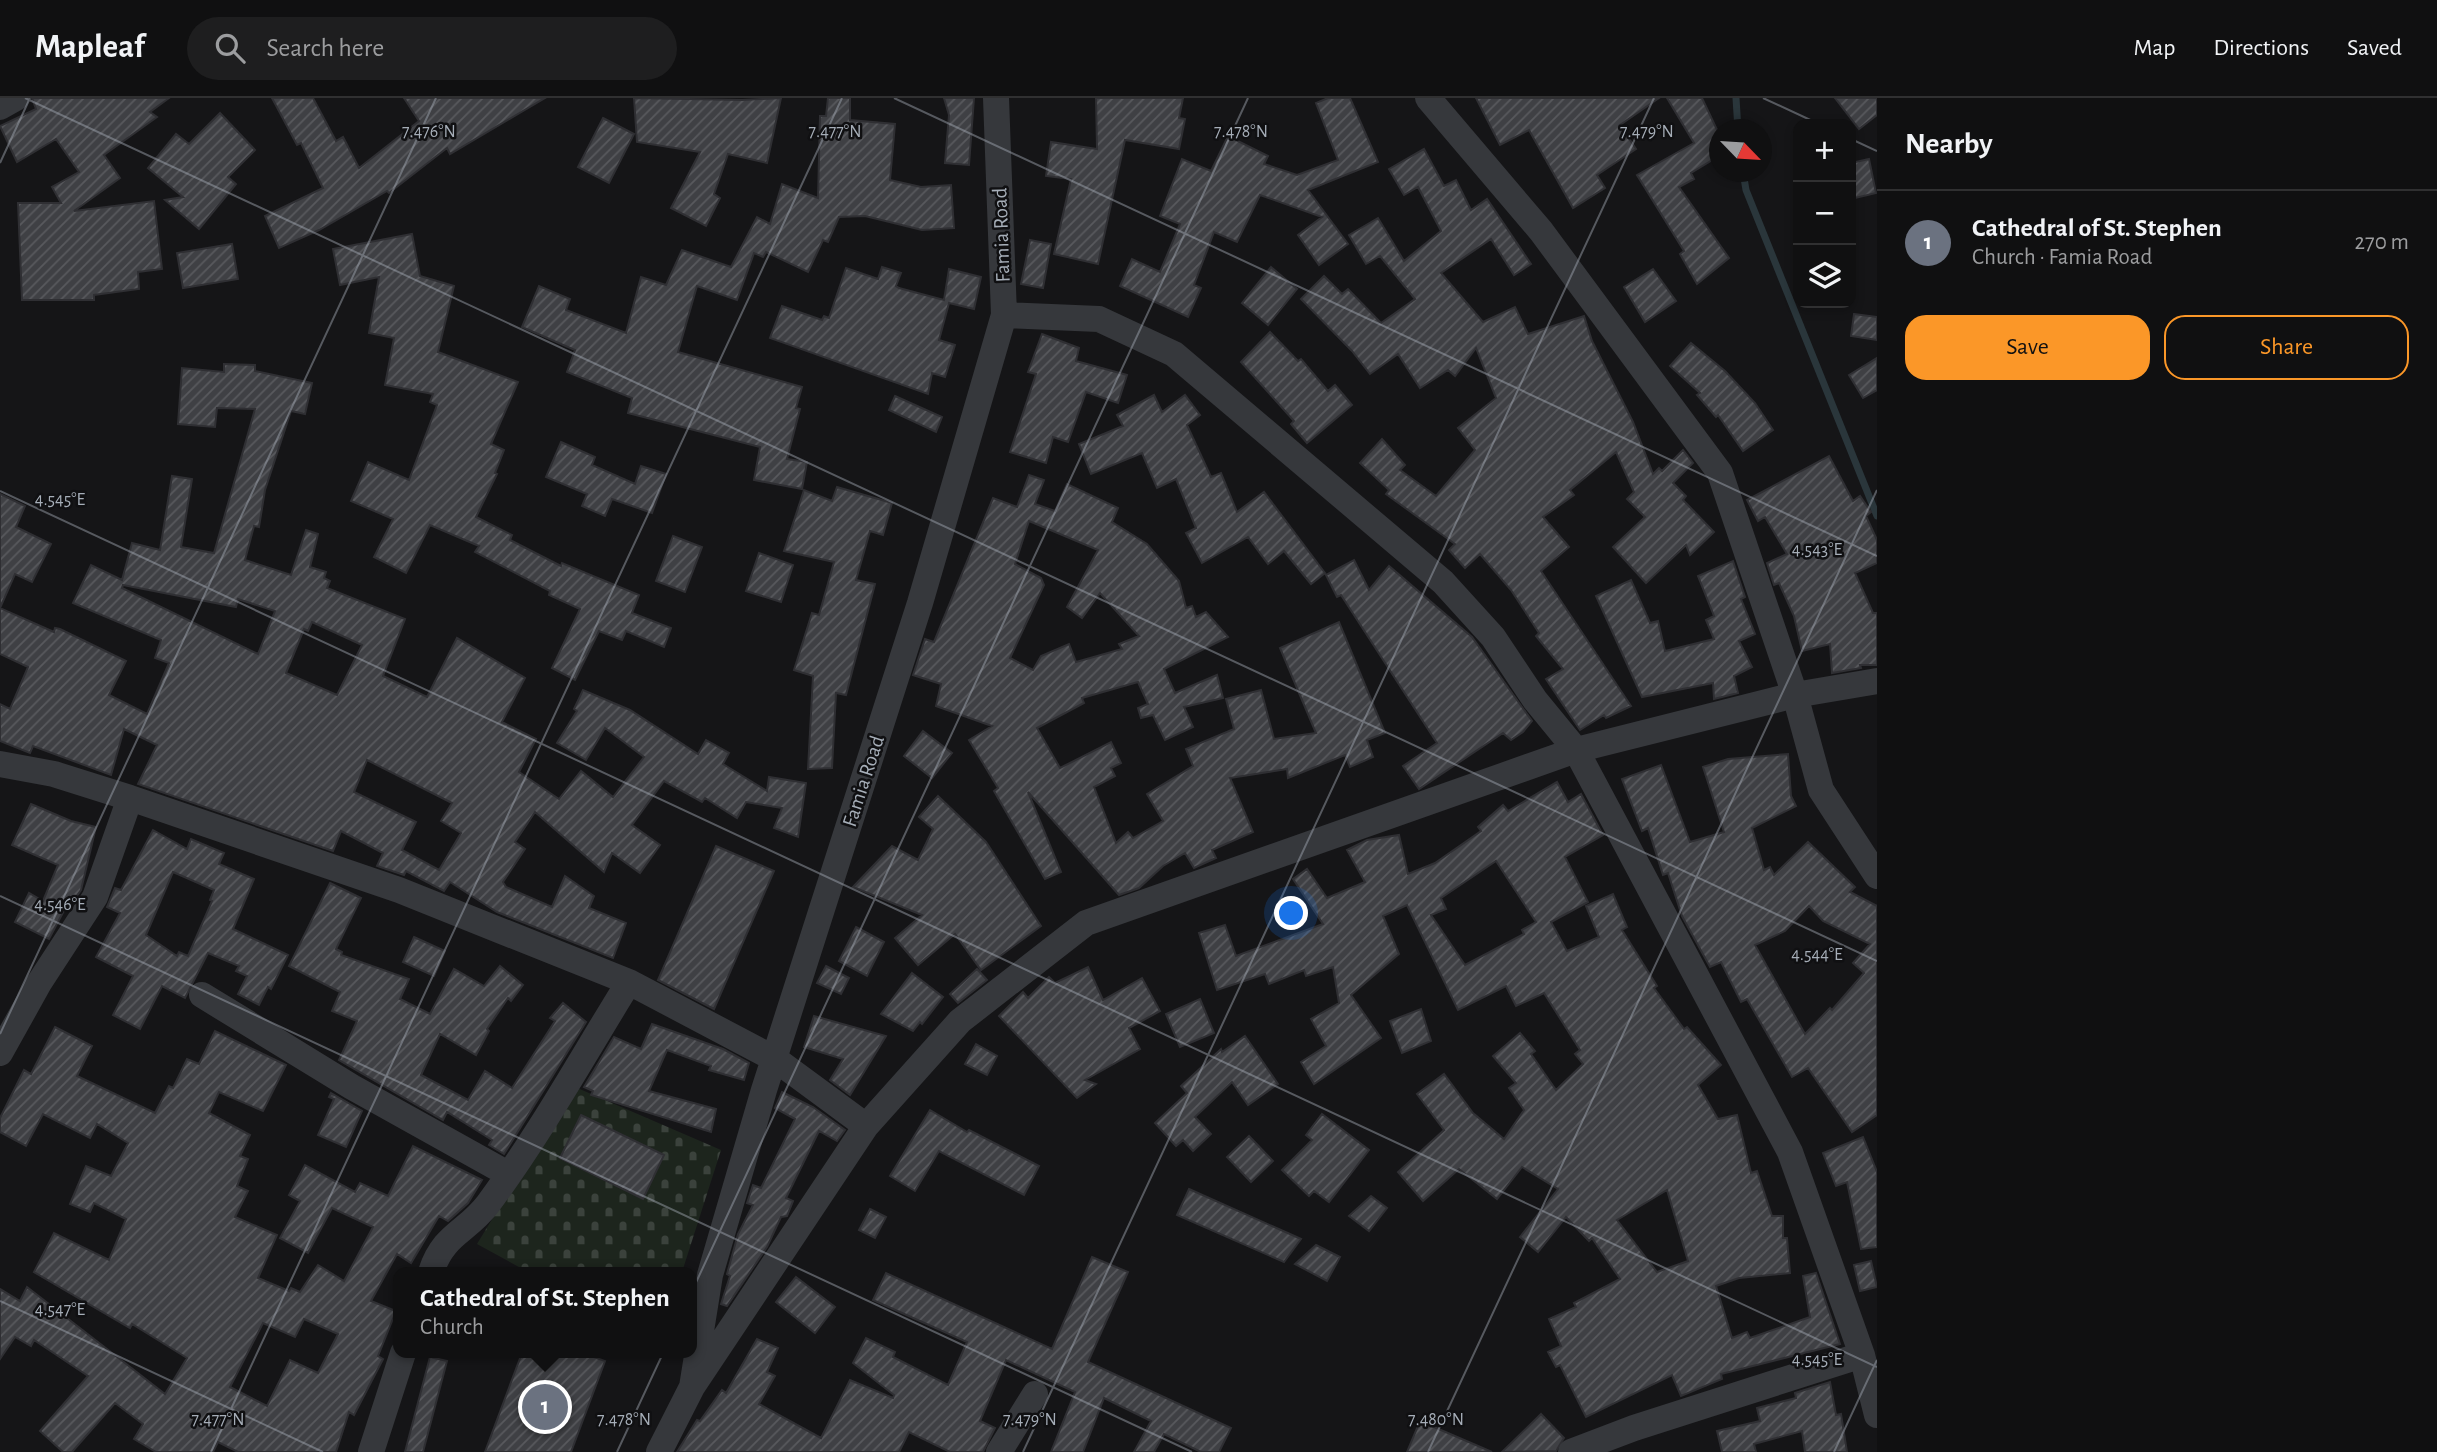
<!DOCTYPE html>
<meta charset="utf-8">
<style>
:root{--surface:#101011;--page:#1e1e1f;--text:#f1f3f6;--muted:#9c9d9f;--line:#303031;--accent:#fb9728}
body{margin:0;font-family:"Alegreya Sans",sans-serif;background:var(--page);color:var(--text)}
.controls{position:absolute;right:21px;top:21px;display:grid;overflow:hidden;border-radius:14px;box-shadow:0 4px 10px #0003}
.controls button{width:63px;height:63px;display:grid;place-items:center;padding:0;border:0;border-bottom:2px solid var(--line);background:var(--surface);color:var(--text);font:35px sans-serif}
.compass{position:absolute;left:1709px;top:21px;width:63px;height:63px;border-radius:50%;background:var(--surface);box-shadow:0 4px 10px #0003;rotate:115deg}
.you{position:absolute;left:1292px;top:816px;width:24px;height:24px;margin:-18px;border:5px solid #fff;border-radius:50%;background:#1a73e8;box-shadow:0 0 0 10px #1a73e833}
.badge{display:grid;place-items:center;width:46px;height:46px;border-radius:50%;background:var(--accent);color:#fff;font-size:23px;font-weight:700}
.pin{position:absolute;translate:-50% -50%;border:4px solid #fff;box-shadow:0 2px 7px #0006}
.popup{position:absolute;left:393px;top:1169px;width:304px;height:91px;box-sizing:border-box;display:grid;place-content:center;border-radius:14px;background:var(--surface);filter:drop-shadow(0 2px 5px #0005);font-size:23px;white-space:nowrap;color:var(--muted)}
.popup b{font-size:26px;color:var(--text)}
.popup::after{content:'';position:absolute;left:50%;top:100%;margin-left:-14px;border:14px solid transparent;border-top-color:var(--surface)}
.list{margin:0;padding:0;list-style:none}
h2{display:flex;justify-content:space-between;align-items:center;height:91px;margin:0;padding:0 28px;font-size:30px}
h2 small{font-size:23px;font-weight:400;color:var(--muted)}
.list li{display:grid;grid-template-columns:46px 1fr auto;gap:21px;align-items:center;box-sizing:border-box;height:105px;padding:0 28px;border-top:2px solid var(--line)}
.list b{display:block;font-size:26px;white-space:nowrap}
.list p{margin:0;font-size:23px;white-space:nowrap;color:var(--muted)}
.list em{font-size:23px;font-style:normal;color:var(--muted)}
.actions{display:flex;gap:14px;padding:21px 28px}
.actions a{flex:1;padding:16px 0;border:2px solid var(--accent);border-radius:21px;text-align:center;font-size:24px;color:var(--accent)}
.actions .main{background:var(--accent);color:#111}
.icon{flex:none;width:38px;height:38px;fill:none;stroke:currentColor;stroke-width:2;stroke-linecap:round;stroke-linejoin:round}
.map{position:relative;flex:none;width:1877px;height:1354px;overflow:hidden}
header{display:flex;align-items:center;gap:42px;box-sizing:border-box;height:98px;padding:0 35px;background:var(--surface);border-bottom:2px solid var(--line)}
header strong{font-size:33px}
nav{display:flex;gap:38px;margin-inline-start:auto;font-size:24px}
.search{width:490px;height:63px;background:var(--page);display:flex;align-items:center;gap:18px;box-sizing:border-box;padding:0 24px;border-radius:38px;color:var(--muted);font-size:26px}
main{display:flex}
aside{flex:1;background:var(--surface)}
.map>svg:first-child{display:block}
.cemetery{fill:url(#cemetery-stones)}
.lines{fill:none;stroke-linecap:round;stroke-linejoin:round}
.stream{stroke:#2a363b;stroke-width:7}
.building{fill:url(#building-hatch);stroke:#2f2f33;stroke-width:2;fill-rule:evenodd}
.street{stroke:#36383c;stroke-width:26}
.ticks{fill:none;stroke:#a6aeb8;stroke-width:2;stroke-opacity:0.45}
.labels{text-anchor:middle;stroke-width:5;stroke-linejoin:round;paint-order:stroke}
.street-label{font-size:21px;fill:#a6aeb8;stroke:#101012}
.ticks-label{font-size:18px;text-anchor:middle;fill:#a6aeb8;stroke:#101012;stroke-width:5;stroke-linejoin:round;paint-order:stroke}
</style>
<header>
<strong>Mapleaf</strong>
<div class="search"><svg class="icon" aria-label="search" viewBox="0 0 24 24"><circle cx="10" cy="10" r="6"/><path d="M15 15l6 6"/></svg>Search here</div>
<nav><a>Map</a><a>Directions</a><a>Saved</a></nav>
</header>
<main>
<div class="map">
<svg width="1877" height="1354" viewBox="0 0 1877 1354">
<defs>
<pattern id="cemetery-stones" width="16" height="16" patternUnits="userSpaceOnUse" patternTransform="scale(1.75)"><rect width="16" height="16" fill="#1d251d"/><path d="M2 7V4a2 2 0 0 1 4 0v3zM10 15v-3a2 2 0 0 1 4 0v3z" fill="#3b423c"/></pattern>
<pattern id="building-hatch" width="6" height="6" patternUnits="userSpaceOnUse" patternTransform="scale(1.75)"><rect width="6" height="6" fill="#3f4044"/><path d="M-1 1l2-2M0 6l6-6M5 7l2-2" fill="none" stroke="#58595d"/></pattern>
</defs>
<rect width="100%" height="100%" fill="#151517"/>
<path class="cemetery" d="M575 989 721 1052 682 1174H528L477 1146 565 1001Z"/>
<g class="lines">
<path class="stream" d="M1736 0 1738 32
M1743 74 1746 92 1877 418"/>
</g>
<path class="building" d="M32 0H169L150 14 157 19 104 57 120 80 74 113 154 103 162 171 138 174 139 191 94 197V202H22L18 105H61L52 89 79 74 56 41 17 64 0 28 36 11Z
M272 0H313L336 43 343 39 359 70 419 23 404 0H545L450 56 447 50 389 95 387 93 319 132 279 150 265 118 323 90 301 45 297 47Z
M634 0 742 2 781 0 767 65 728 56 714 96 720 100 706 128 671 110 700 54 637 44Z
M828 0H850V22L895 26 890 82 921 89 951 87 954 130 922 132 865 118 839 119 828 144 823 142 808 174 766 154 763 159 754 155 737 202 697 188 678 254 802 289 796 310 800 311 787 361 807 364 802 391 754 382 760 349 628 315 632 300 567 274 575 252 522 229 539 188 570 201 566 212 626 235 641 179 666 187 682 152 731 169 757 119 770 126 782 86 818 100 820 18H826Z
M944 0H974L969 67 945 65 949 17Z
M1096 0H1183L1179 20 1185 21 1179 51 1125 42 1098 166 1054 156 1071 81 1046 78 1051 44 1097 51Z
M1328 0H1350L1378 64 1308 92 1348 146 1319 167 1298 137 1322 119 1260 97 1237 144 1214 134 1194 187 1201 190 1188 219 1120 188 1132 161 1160 174 1180 126 1160 118 1182 61 1211 73 1228 38 1268 58 1264 66 1297 77 1338 62 1316 5Z
M1476 0H1659L1620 27 1636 51 1597 77 1605 90 1573 110 1529 32 1500 47Z
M1667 0H1702L1719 36V58L1691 75 1694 81 1679 89 1729 160 1697 186 1680 156 1684 153 1637 77 1694 45Z
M1835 0H1877V17L1859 31Z
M220 15 255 52 228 79 236 86 199 131 165 102 183 99 148 70 176 36 189 46Z
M603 20 634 36 609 85 578 69Z
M1424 51 1444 88 1456 82 1471 112 1487 101 1531 166 1514 177 1491 141 1441 175 1483 224 1515 209 1528 236 1584 218 1592 243 1633 324 1653 376 1659 370 1662 373 1683 352 1693 365 1673 385 1686 398 1683 402 1714 434 1690 457 1686 447 1646 485 1613 449 1645 419 1627 401 1634 394 1616 354 1570 392 1574 397 1543 419 1569 449 1541 473 1631 608 1606 620 1604 617 1580 632 1546 581 1563 571 1536 538 1539 535 1511 492 1480 456 1465 470 1449 452 1455 446 1386 396 1389 392 1360 365 1382 341 1405 367 1400 372 1436 398 1475 352 1458 330 1496 300 1476 250 1455 278 1448 272 1420 290 1398 256 1370 276 1352 253 1301 201 1324 178 1342 196 1348 191 1381 225 1415 201 1380 158 1366 166 1349 137 1378 120 1404 163 1441 133 1418 89 1404 97 1389 71Z
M1869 61 1876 95 1851 101V65Z
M412 136 420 178 454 188 438 254 518 284 491 346 504 352 495 375 497 376 476 419 512 437 510 442 561 468 562 465 639 497 632 515 671 530 664 549 626 533 622 542 599 533 575 582 552 570 580 511 549 497 550 493 475 454 479 448 430 427 406 475 374 459 393 421 351 403 368 364 409 382 437 307 430 304 433 296 385 287 394 240 369 235 379 179 340 187 333 151Z
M1030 142 1051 146 1043 190 1021 186Z
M232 146 238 181 183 190 177 155Z
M882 169 901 175 896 188 899 190 944 202 949 171 981 179 974 211 949 205 939 242 955 247 945 279 932 275 928 296 770 240 782 208 822 222 824 218 829 220 846 170 878 181Z
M1271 169 1297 191 1268 227 1242 205Z
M1653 171 1676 203 1645 224 1624 189Z
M1854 216 1877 219V242L1851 238Z
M1270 234 1298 263 1301 261 1328 293 1335 287 1352 307 1307 345 1291 326 1294 323 1241 264Z
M1042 236 1079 250 1076 263 1127 277 1118 305 1086 294 1068 344 1053 339 1046 365 1010 354 1036 276 1028 274Z
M1691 245 1725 273 1755 305 1773 332 1743 353 1718 317 1716 319 1697 297 1700 295 1670 268Z
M1877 260V292L1863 300 1849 277Z
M224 266 255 267V273L312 285 305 316 291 313 265 392 259 429 254 428 245 462 291 477 306 432 318 436 310 469 326 474 324 480 330 483 327 490 405 521 383 578 427 599 457 540 525 580 502 624 536 641 519 674 559 701 581 673 613 699 644 659 605 630 586 662 557 645 577 613 574 611 583 592 630 612 698 656 706 642 729 655 723 666 767 693 769 679 806 685 798 739 774 730 782 710 746 704 737 720 705 700 702 704 664 683 632 727 660 747 640 775 612 755 604 774 535 714 515 744 525 751 503 784 506 789 552 809 565 778 594 798 589 810 626 825 613 860 497 814 450 784 444 793 406 773 404 777 377 768 383 755 341 733 333 753 138 686 157 647 124 631 111 677 33 648 30 655 0 643V606L10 611 28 569 0 556V510L54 534 55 530 60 531 126 563 109 597 147 616 169 565 155 560 161 542 73 505 91 467 122 482 132 445 160 452 172 378 192 381 181 449 214 455 255 311 217 310 215 329 178 326 182 270 224 274ZM123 487 236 509 238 501 275 513 258 556 122 490ZM312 524 362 547 337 597 286 575 304 531 308 533ZM367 662 452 705 441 723 461 735 439 772 402 752 416 724 354 694Z
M1154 297 1162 314 1185 297 1200 317 1187 327 1211 379 1221 375 1237 414 1264 394 1325 475 1311 486 1284 453 1268 466 1248 439 1202 465 1186 435 1196 430 1176 381 1157 390 1142 355 1091 376 1079 346 1123 328 1117 317Z
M895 298 942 319 936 334 889 312Z
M561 344 595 359 592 367 635 386 641 368 666 376 652 415 612 401 605 418 582 408 587 396 546 379Z
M1829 358 1853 403 1860 398 1871 414 1866 418 1877 442V465L1855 475 1873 515H1877V567H1860L1861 570 1832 575 1830 546 1802 553 1794 518 1779 485 1774 487 1767 465 1787 456 1765 419 1758 423 1747 402Z
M1029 377 1044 382 1035 406 1055 413 1067 386 1118 410 1112 424 1147 446 1179 483 1186 510 1192 508 1196 519 1206 514 1228 539 1164 571 1175 595 1217 577 1223 600 1184 609 1193 629 1165 642 1153 617 1141 620 1138 610 1148 606 1138 584 1082 600 1084 605 1037 630 1060 670 1111 644 1121 665 1111 670 1115 678 1094 689 1116 745 1128 734 1133 740 1163 723 1147 696 1193 668 1186 651 1234 631 1226 601 1261 592 1274 641 1316 635 1280 550 1339 524 1385 635 1367 642 1373 659 1350 669 1345 657 1288 680 1287 671 1230 680 1253 734 1212 752 1216 760 1194 770 1185 755 1163 768 1139 790 1119 797 1028 694 1061 774 1045 781 994 693 998 690 969 642 992 628 936 608 941 586 913 577 925 541 934 544 993 400 1017 409ZM1029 423 1098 452 1067 509 1082 520 1100 495 1139 538 1119 546 1122 551 1076 564 1069 546 1041 558 1033 572 1010 560 1044 487 1041 480 1015 466Z
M837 389 892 405 883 437 870 433 856 482 875 486 846 597 836 595 832 670 808 671 813 578 794 572 812 515 819 517 834 464 784 453 804 392 832 403Z
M0 396 25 408 16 429 51 446 32 484 15 476 0 510Z
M673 438 702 449 685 494 656 483Z
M759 455 793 467 781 504 746 493Z
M1354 462 1369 492 1389 468 1472 539 1532 623 1523 634 1511 642 1503 635 1419 691 1403 668 1437 645 1341 497 1337 499 1326 477Z
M1733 463 1745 499 1741 501 1755 536 1739 543 1752 569 1734 578 1738 595 1714 601 1713 585 1642 599 1596 498 1631 482 1650 525 1658 523 1665 553 1714 541 1706 522 1714 518 1698 478Z
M923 633 952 655 932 680 904 658Z
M1788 656 1791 698 1796 708 1752 730 1764 772 1770 769 1774 777 1808 744 1855 789 1850 794 1877 808V1017L1852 1034 1808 970 1792 979 1747 901 1741 904 1721 864 1710 869 1682 818 1668 775 1663 777 1648 730 1642 733 1622 681 1661 667 1690 744 1724 734 1703 669 1728 661ZM1809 808 1823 823 1870 846 1853 865 1864 875 1832 912 1830 910 1805 936 1755 847 1785 833Z
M1557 684 1568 704 1581 696 1603 737 1565 759 1588 804 1551 824 1567 853 1599 839 1586 808 1613 796 1627 829 1622 832 1657 888 1654 890 1684 931 1687 929 1721 967 1698 987 1718 1021 1737 1017 1751 1075 1757 1073 1772 1118H1783V1140H1787L1790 1175 1739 1180 1716 1188 1732 1240 1747 1234 1750 1240 1810 1219 1803 1178 1816 1175 1840 1246 1721 1276 1722 1281 1681 1298 1672 1277 1586 1319 1560 1267 1556 1269 1548 1254 1561 1248 1549 1221 1576 1209 1574 1205 1620 1181 1592 1140 1589 1143 1566 1119 1538 1154 1520 1139 1558 1091 1522 1069 1497 1101 1459 1071 1423 1103 1398 1074 1444 1032 1417 996 1444 976 1473 1015 1504 1041 1524 1012 1509 990 1516 985 1493 958 1520 935 1535 953 1531 956 1556 992 1583 966 1575 956 1580 952 1544 895 1516 908 1506 888 1458 912 1407 807 1383 818 1399 856 1351 897 1381 940 1314 986 1301 964 1326 948 1311 921 1339 905 1333 869 1306 878 1304 872 1269 886 1265 876 1217 892 1199 835 1225 827 1236 858 1323 826 1293 781 1307 771 1327 800 1365 784 1347 752 1367 742 1399 737 1408 776 1435 765 1481 733 1478 729 1503 707 1508 713ZM1496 763 1536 824 1522 832 1524 836 1465 867 1431 817 1446 811 1441 800ZM1667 1092 1688 1163 1657 1174 1617 1122Z
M938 698 986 744 1041 828 981 872 955 836 918 867 895 840 922 817 853 789 892 748 918 762 933 731 919 719Z
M31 706 71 723 96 729 81 792 70 808 67 807 49 841 15 824 29 795 43 803 58 767 12 747Z
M153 732 187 751 191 741 224 755 219 766 254 781 233 831 288 857 271 891 268 889 259 907 238 896 247 878 236 873 239 868 208 855 185 900 162 888 140 931 113 917 133 878 96 859 120 815 107 809 115 790 121 792ZM173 774 214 792 210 802 212 803 188 858 179 854 177 858 146 837Z
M716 748 774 773 714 911 658 882Z
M330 785 361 800 336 851 342 854 341 857 409 881 400 901 430 916 454 871 484 888 500 868 523 887 511 903 508 900 487 931 489 933 476 957 440 936 421 977 468 1002 485 973 512 990 555 923 550 920 563 905 586 924 504 1056 489 1047 492 1042 447 1014 443 1022 339 962 357 923 332 913 340 894 289 868Z
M856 829 884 844 867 878 839 863Z
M414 839 445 853 434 878 403 864Z
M826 868 849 880 841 896 817 885Z
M1088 869 1103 902 1142 880 1160 913 1129 930 1140 951 1085 982 1096 986 1077 1000 999 918 1023 894 1028 900 1049 879 1055 885Z
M977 871 987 882 958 905 950 896Z
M912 875 943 899 922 926 920 924 913 933 881 916Z
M1200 901 1214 935 1180 949 1166 916Z
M1421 911 1431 943 1402 955 1390 923Z
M814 918 886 938 850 997 830 982 843 961 804 949Z
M652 926 723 951 749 965 744 982 709 972 711 968 667 952 649 993 716 1011 711 1034 591 997 593 993 584 989 614 939 641 951Z
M55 929 92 948 77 978 155 1015 169 988 173 990 187 961 199 966 215 933 286 967 263 1013 219 994 209 1015 250 1037 240 1058 248 1061 237 1088 248 1093 235 1119 277 1137 258 1180 289 1193 291 1190 300 1194 318 1167 344 1183 373 1129 332 1110 308 1155 280 1140 300 1103 289 1097 305 1067 355 1094 360 1085 388 1098 413 1048 482 1082 468 1105 448 1123 439 1118 411 1165 397 1156 371 1203 396 1213 378 1258 383 1261 354 1317 349 1314 336 1354H238L218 1344 213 1354H156L134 1341 143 1326 115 1305 72 1354H63L40 1333 88 1278 34 1242 31 1248 15 1239 0 1261V1191L20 1203 27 1189 165 1296 187 1260 132 1226 130 1230 34 1174 54 1135 109 1162 126 1121 94 1105 90 1114 70 1106 86 1068 111 1078 128 1045 97 1026 90 1040 43 1016 26 1048 0 1034V1020L24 972 31 976ZM304 1221 338 1236 318 1275 290 1262 267 1308 230 1289 263 1225 295 1239Z
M1245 938 1278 986 1248 1007 1232 984 1195 1019 1211 1036 1193 1053 1183 1042 1176 1048 1155 1025 1187 995 1181 988 1221 951 1222 954Z
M976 946 997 958 987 977 965 966Z
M782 994 813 1009 845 1032 837 1043 819 1033 786 1100 793 1103 787 1118 781 1119 767 1149 727 1208 721 1206 730 1178 727 1176 738 1136 753 1107 747 1105 753 1087 761 1090 795 1021 775 1010Z
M331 995 362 1013 346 1049 318 1037 334 1001 329 999Z
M930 1012 967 1034 969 1032 1039 1068 1024 1097 939 1053 915 1093 890 1078Z
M1322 1016 1369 1052 1329 1104 1314 1093 1309 1098 1282 1072 1312 1042 1306 1037Z
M581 1017 664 1057 643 1101 560 1060Z
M1249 1038 1273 1063 1251 1084 1227 1059Z
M1863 1039 1877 1074V1149L1861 1151 1847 1084 1836 1088 1823 1055Z
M1189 1091 1290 1136 1301 1141 1284 1164 1177 1117Z
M1371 1098 1387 1110 1369 1133 1349 1118Z
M870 1111 886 1119 875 1140 859 1132Z
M1316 1147 1340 1159 1327 1183 1295 1166Z
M1092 1159 1128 1174 1088 1264 1231 1330 1219 1354H1201L1164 1336 1154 1354H1134L1151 1323 1104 1300 1083 1354H1051L1075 1294 1006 1262 980 1323 995 1330 983 1354H950L909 1334 899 1354H677L697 1322 700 1323 722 1292 726 1295 757 1241 778 1250 767 1274 775 1278 759 1306 821 1340 850 1282 893 1300 894 1297 853 1265 866 1240 895 1254 893 1259 948 1287 967 1244 873 1202 886 1175 1052 1251Z
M1871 1163 1877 1189 1860 1193 1854 1167Z
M796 1179 835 1209 815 1235 776 1204Z
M522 1255H583L605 1263 571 1354H485Z
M430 1259 447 1263 423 1354H405Z
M1830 1284 1836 1317 1841 1316 1847 1354H1805L1802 1333 1754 1346 1756 1354H1722L1717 1333 1760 1323 1757 1310 1796 1300 1795 1295Z
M1541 1316 1564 1340 1556 1353 1502 1354Z
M1420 1323 1492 1354H1407Z"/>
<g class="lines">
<path class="street" d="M1428 0 1541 133 1720 375 1795 597 1821 692 1877 778
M0 9 16 0
M1004 217 1099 221 1174 256 1443 484 1493 539 1535 602 1576 652 1790 1054 1862 1257 1877 1317
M0 666 54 676 130 700 399 792 629 884 775 961 866 1028
M202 897 352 989 508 1076
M0 955 39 885 95 799 130 700
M431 1174C444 1135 466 1135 488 1106 540 1036 583 958 629 884
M692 1289 866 1028 960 923 1086 825 1576 652 1795 597 1877 583
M371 1354 403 1255
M659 1354 692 1289 710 1177 764 992 920 505 1004 217 996 0
M999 1354 1035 1296
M1571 1354 1634 1330 1862 1257"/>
</g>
<path class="ticks" d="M25 0 1877 863M894 0 1877 458M1763 0 1819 26M1851 41 1877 53M0 65 30 0M0 393 1877 1269M0 798 1192 1354M0 936 436 0M0 1203 323 1354M211 1354 842 0M617 1354 1248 0M1023 1354 1654 0M1428 1354 1877 392M1834 1354 1877 1262"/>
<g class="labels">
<g class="street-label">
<text transform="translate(1001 137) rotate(-92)" y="7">Famia Road</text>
<text transform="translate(863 683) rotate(-72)" y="7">Famia Road</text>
</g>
</g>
<g class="ticks-label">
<text x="429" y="39">7.476°N</text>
<text x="835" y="39">7.477°N</text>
<text x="1241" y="39">7.478°N</text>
<text x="1647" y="39">7.479°N</text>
<text x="60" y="407">4.545°E</text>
<text x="1817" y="457">4.543°E</text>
<text x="60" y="812">4.546°E</text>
<text x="1817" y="862">4.544°E</text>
<text x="60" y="1217">4.547°E</text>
<text x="1817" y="1267">4.545°E</text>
<text x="218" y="1327">7.477°N</text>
<text x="624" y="1327">7.478°N</text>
<text x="1030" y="1327">7.479°N</text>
<text x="1436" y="1327">7.480°N</text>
</g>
</svg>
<div class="controls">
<button>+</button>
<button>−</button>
<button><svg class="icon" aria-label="layers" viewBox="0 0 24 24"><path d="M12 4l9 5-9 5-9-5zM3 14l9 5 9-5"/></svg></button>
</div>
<svg class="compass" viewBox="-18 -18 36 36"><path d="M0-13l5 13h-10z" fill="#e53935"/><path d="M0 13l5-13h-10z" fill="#9c9d9f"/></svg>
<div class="you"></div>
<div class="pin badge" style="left:545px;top:1309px;background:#6b7280">1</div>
<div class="popup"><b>Cathedral of St. Stephen</b>Church</div>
</div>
<aside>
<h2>Nearby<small></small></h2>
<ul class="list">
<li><span class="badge" style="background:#6b7280">1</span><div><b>Cathedral of St. Stephen</b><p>Church · Famia Road</p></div><em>270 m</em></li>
</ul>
<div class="actions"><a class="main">Save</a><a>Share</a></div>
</aside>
</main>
